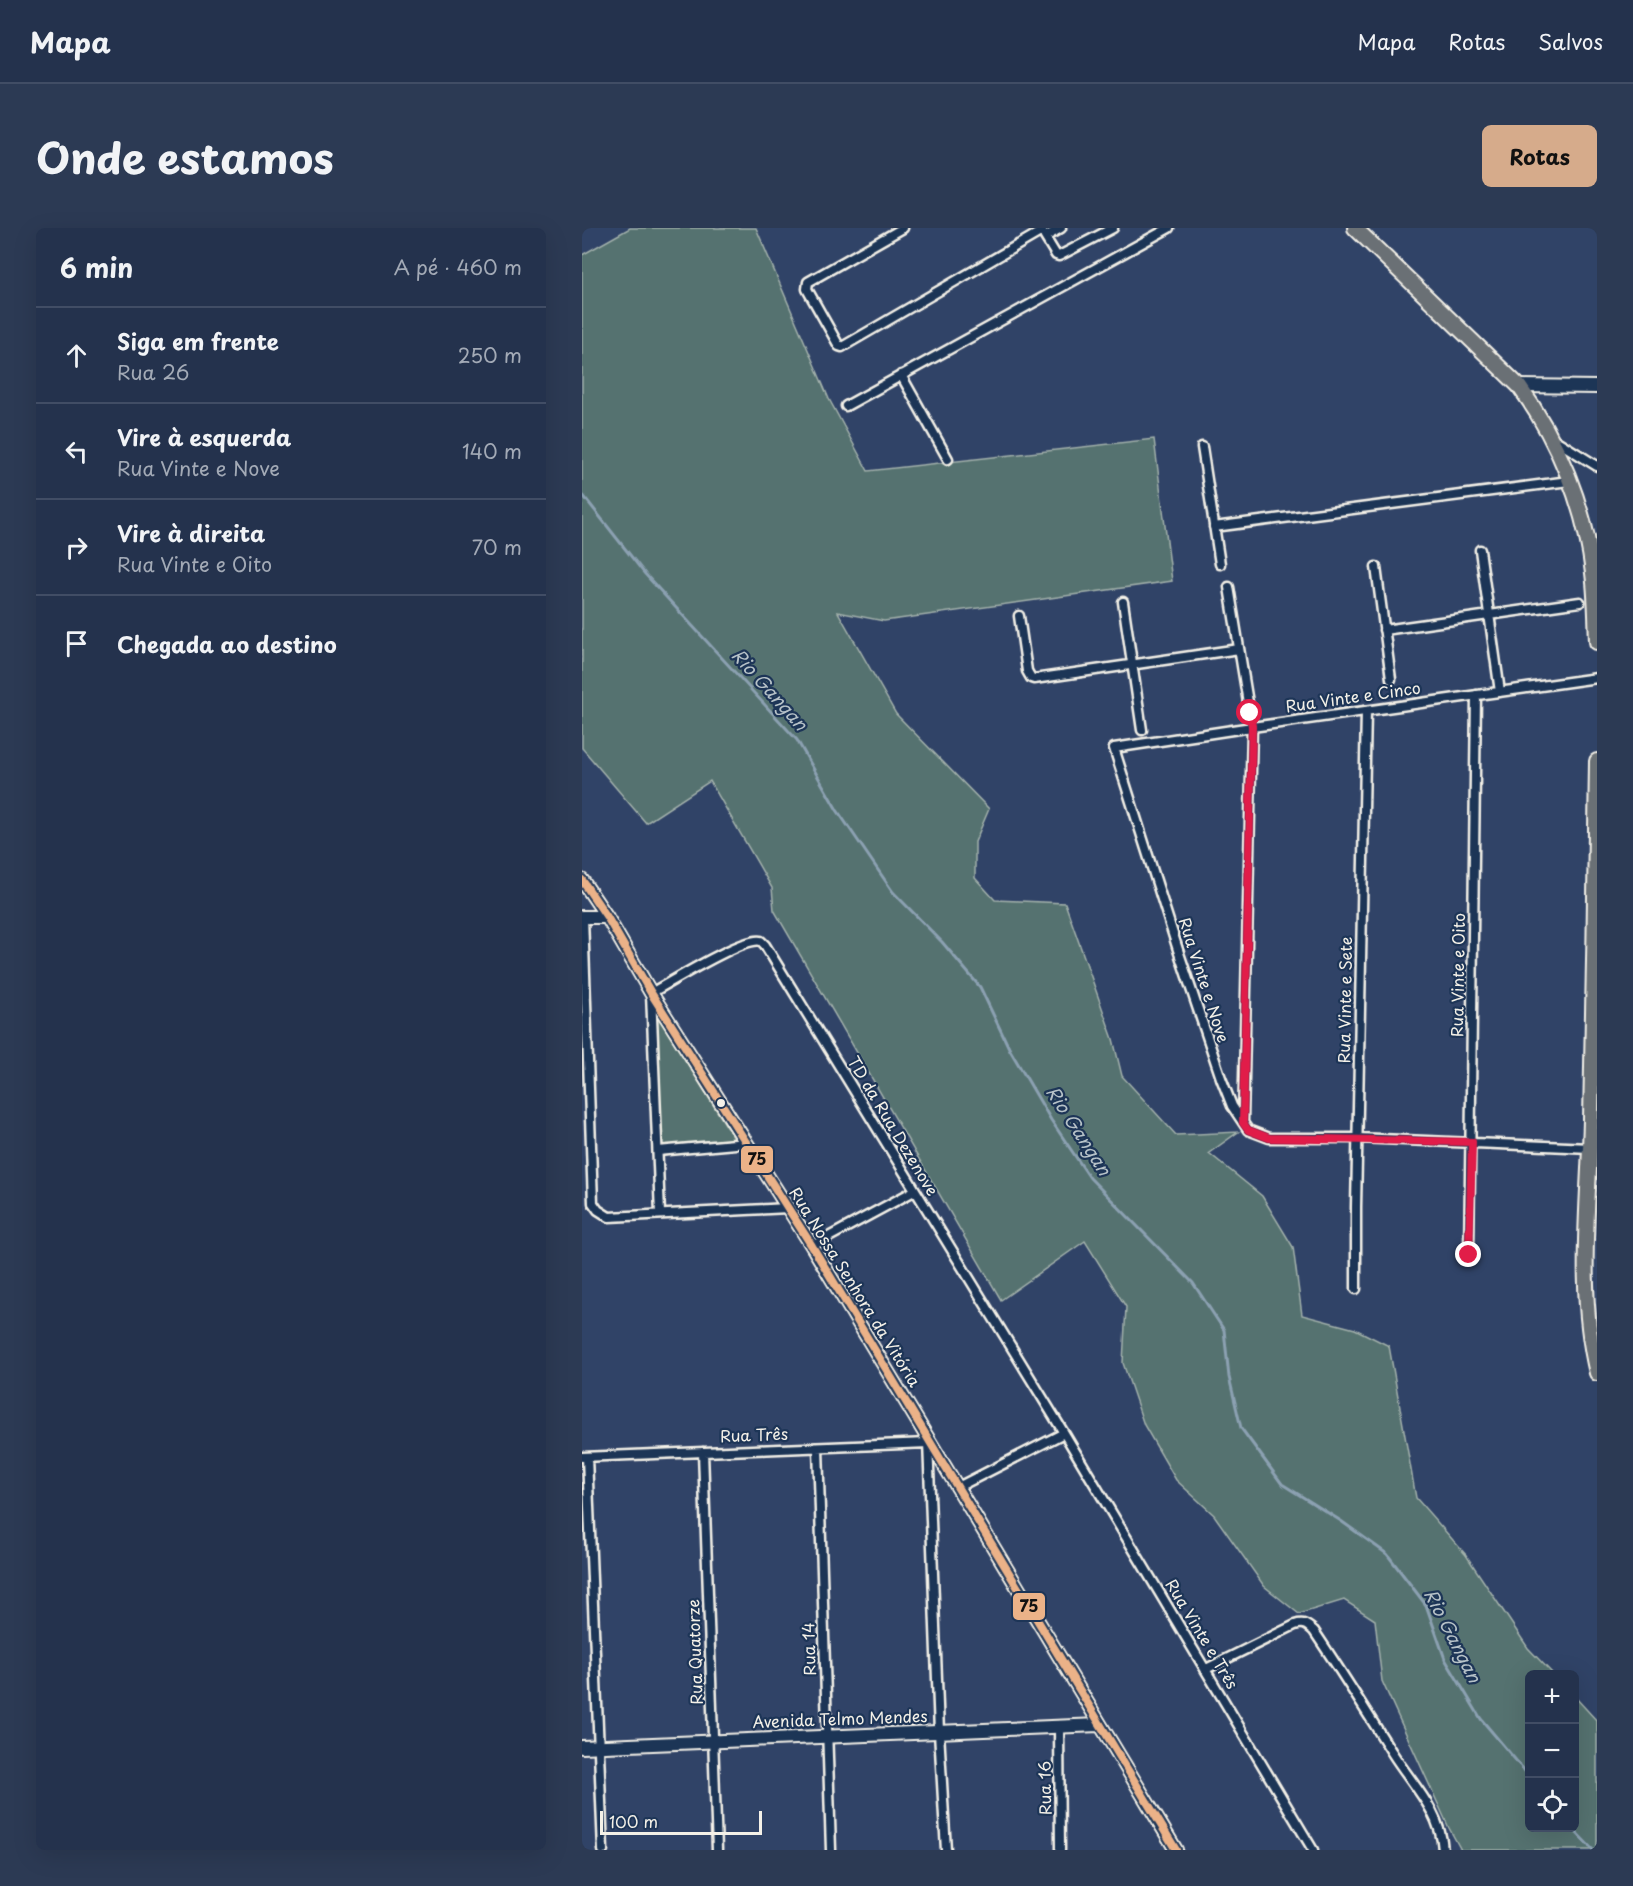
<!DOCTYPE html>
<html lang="pt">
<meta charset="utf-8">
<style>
:root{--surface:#24324d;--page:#2c3a54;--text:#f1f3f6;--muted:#a3aab6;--line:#414d65;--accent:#d6ab8b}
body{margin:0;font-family:"Playpen Sans",sans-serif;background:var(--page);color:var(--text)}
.controls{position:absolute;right:18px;bottom:18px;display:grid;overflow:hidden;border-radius:9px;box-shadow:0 6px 24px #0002}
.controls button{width:54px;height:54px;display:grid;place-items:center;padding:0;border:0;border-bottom:2px solid var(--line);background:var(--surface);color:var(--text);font:30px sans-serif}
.scale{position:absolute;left:18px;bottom:15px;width:162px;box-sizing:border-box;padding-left:6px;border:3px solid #f4f1e8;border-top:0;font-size:16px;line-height:21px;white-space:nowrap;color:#f4f1e8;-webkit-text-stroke:4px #1d3557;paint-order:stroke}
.stop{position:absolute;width:18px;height:18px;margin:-14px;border:4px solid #e11d48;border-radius:50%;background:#fff}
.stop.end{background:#e11d48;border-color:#fff;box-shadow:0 2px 6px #0008}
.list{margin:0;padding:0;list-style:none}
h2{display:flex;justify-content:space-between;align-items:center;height:78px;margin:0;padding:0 24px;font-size:26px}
h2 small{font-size:20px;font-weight:400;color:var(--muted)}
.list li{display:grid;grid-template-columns:39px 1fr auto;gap:18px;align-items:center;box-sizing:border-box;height:96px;padding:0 24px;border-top:2px solid var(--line)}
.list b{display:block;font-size:22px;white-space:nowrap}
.list p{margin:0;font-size:20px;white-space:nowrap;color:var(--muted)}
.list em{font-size:20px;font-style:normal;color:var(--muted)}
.icon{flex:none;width:33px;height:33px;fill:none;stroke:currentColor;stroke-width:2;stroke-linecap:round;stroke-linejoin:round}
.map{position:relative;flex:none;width:1015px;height:1622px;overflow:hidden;border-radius:9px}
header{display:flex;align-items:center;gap:36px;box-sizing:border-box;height:84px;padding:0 30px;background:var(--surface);border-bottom:2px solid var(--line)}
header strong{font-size:28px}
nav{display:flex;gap:33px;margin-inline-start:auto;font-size:21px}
.intro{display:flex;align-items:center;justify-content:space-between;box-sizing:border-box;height:144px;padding:0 36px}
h1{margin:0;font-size:42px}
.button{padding:15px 27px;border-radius:9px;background:var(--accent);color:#111;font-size:21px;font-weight:700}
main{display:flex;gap:36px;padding:0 36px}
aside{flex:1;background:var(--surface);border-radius:9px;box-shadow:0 6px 24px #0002}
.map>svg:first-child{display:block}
.green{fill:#557270;stroke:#a4b2ac;stroke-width:1.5}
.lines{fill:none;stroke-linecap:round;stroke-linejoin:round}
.stream{stroke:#8ca1b2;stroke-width:3}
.street-casing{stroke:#f4f1e8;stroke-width:13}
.secondary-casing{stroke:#f4f1e8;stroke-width:16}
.primary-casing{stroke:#f4f1e8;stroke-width:18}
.street{stroke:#1d3557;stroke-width:8}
.secondary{stroke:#1d3557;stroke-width:12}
.primary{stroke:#6b6f75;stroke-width:14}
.bus-1-casing{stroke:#1d3557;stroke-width:12}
.bus-1{stroke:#ebb288;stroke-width:8}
.route{stroke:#e11d48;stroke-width:8}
.bus-dot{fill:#f4f1e8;stroke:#1d3557;stroke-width:2}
.labels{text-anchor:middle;stroke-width:4.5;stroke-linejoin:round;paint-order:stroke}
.street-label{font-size:16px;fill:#f4f1e8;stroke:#1d3557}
.water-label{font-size:18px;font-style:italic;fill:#b7c2c8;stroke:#1d3557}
.line-badge{stroke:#1d3557;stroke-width:2}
.pale-badge-label{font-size:16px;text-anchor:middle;font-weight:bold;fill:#111}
</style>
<header>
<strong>Mapa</strong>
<nav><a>Mapa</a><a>Rotas</a><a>Salvos</a></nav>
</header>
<div class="intro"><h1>Onde estamos</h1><a class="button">Rotas</a></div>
<main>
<aside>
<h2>6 min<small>A pé · 460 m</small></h2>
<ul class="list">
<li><svg class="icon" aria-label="ahead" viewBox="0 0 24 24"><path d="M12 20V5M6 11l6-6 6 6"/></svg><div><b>Siga em frente</b><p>Rua 26</p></div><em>250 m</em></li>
<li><svg class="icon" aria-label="left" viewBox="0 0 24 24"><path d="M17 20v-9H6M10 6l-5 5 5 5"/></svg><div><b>Vire à esquerda</b><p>Rua Vinte e Nove</p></div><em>140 m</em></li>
<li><svg class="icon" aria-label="right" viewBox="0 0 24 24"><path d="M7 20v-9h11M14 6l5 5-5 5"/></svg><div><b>Vire à direita</b><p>Rua Vinte e Oito</p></div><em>70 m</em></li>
<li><svg class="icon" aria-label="arrive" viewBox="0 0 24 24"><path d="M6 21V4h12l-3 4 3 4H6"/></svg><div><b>Chegada ao destino</b></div></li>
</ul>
</aside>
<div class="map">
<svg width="1015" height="1622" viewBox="0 0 1015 1622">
<rect width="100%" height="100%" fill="#304367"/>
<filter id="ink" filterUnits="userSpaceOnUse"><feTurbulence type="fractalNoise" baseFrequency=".0167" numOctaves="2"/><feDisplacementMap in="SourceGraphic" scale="12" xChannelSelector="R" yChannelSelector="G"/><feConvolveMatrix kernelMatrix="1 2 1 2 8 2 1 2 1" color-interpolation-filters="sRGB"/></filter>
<g filter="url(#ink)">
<path class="green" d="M48 0H174L247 171 286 243 572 211 590 353 302 393 256 384 314 486 407 581 393 614V650L413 672 483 675 531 811 540 848 594 907 656 904 627 925 680 968 711 1019 720 1087 773 1101 807 1118 834 1270 884 1327 946 1420 971 1446H948V1600H993V1469L1015 1493V1622H879L867 1600 800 1453 793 1392 762 1372 717 1386 682 1358 632 1287 594 1252 562 1197 541 1135 544 1079 503 1013 419 1072 192 682 190 660 128 553 64 595 0 520V27Z
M74 785 153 912 79 918Z"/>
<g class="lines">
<path class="stream" d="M0 266 63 346 215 512 255 582 311 664 360 714 398 759 428 822 469 892 508 950 611 1055 642 1102 647 1149 659 1200 700 1256 759 1293 805 1326 844 1377 863 1431 899 1491 948 1549
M990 1600 1011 1622"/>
<g class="street-casing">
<path id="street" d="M321 0 226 54 225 61 257 118 260 119 460 3
M479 0 463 9 474 27 477 28 531 0
M319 147 366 231
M264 178 587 0
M970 210 1015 238
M620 219 638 336
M632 299 987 253
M898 322 918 464
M794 339 809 451
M647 359 670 499 661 894
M541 374 560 502
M437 388 445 443 449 450 452 451 657 421
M802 402 998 374
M1 689 11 975 16 982 27 989 206 980
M1008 920 775 910H687L666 902 650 878 639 850 597 725 532 520 670 499 1015 450
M76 923 164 915
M78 986 69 765C87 755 163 708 179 713L183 717 482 1205 731 1622
M230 1018 332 963
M887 1027 894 467
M774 1061V979L784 483
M346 1213 357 1504 364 1622
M236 1220 249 1622
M121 1224 135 1622
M0 1229 346 1215
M5 1229 21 1622
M376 1259 482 1205
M624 1441 713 1397C722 1394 725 1397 732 1403 759 1443 785 1485 811 1526 830 1556 859 1584 861 1622
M477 1498 478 1622"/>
</g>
<g class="secondary-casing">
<path id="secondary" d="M937 158 1015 159
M0 652 25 689 69 765 230 1018 594 1622
M0 689H25
M0 1519 517 1497"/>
</g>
<g class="primary-casing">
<path id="primary" d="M773 0 937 158C976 212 1003 278 1011 345 1014 368 1014 391 1015 414
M1015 533C1013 653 1012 772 1009 892 1007 975 995 1063 1015 1145"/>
</g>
<use href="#street" class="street"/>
<use href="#secondary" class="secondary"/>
<use href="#primary" class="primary"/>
<g class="bus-1-casing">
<path id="bus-1" d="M0 652 25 689 69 765 230 1018 594 1622"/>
</g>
<use href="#bus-1" class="bus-1"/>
</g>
</g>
<g class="lines" filter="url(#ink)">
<path class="route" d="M668 485 670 498 661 895 666 902 687 910 890 914 887 1027"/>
</g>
<circle class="bus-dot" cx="139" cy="875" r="5"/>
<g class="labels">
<g class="street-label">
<text transform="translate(771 469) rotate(-8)" y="6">Rua Vinte e Cinco</text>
<text transform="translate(876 747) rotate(-89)" y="6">Rua Vinte e Oito</text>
<text transform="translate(622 752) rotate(72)" y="6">Rua Vinte e Nove</text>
<text transform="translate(763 772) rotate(-89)" y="6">Rua Vinte e Sete</text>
<text transform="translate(311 898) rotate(59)" y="6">TD da Rua Dezenove</text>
<text transform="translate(273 1059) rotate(58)" y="6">Rua Nossa Senhora da Vitória</text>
<text transform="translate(172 1207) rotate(-2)" y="6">Rua Três</text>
<text transform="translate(620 1406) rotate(59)" y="6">Rua Vinte e Três</text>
<text transform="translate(227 1421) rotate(-92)" y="6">Rua 14</text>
<text transform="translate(113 1424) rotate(-92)" y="6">Rua Quatorze</text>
<text transform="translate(258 1491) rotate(-2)" y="6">Avenida Telmo Mendes</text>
<text transform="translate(463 1560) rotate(-91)" y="6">Rua 16</text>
</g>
<g class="water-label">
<text transform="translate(187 462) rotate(48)" y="6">Rio Gangan</text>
<text transform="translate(496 903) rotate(57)" y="6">Rio Gangan</text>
<text transform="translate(870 1408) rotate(63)" y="6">Rio Gangan</text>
</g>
</g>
<g class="line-badge">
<rect x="158" y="917" width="34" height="29" rx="6" fill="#ebb288"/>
<rect x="430" y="1364" width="34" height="29" rx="6" fill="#ebb288"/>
</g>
<g class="pale-badge-label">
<text x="175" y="937">75</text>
<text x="447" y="1384">75</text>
</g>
</svg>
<div class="controls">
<button>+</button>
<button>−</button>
<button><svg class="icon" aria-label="locate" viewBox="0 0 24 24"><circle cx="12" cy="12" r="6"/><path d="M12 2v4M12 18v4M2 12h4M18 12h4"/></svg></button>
</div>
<div class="scale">100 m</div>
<div class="stop" style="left:668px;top:485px"></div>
<div class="stop end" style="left:887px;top:1027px"></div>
</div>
</main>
